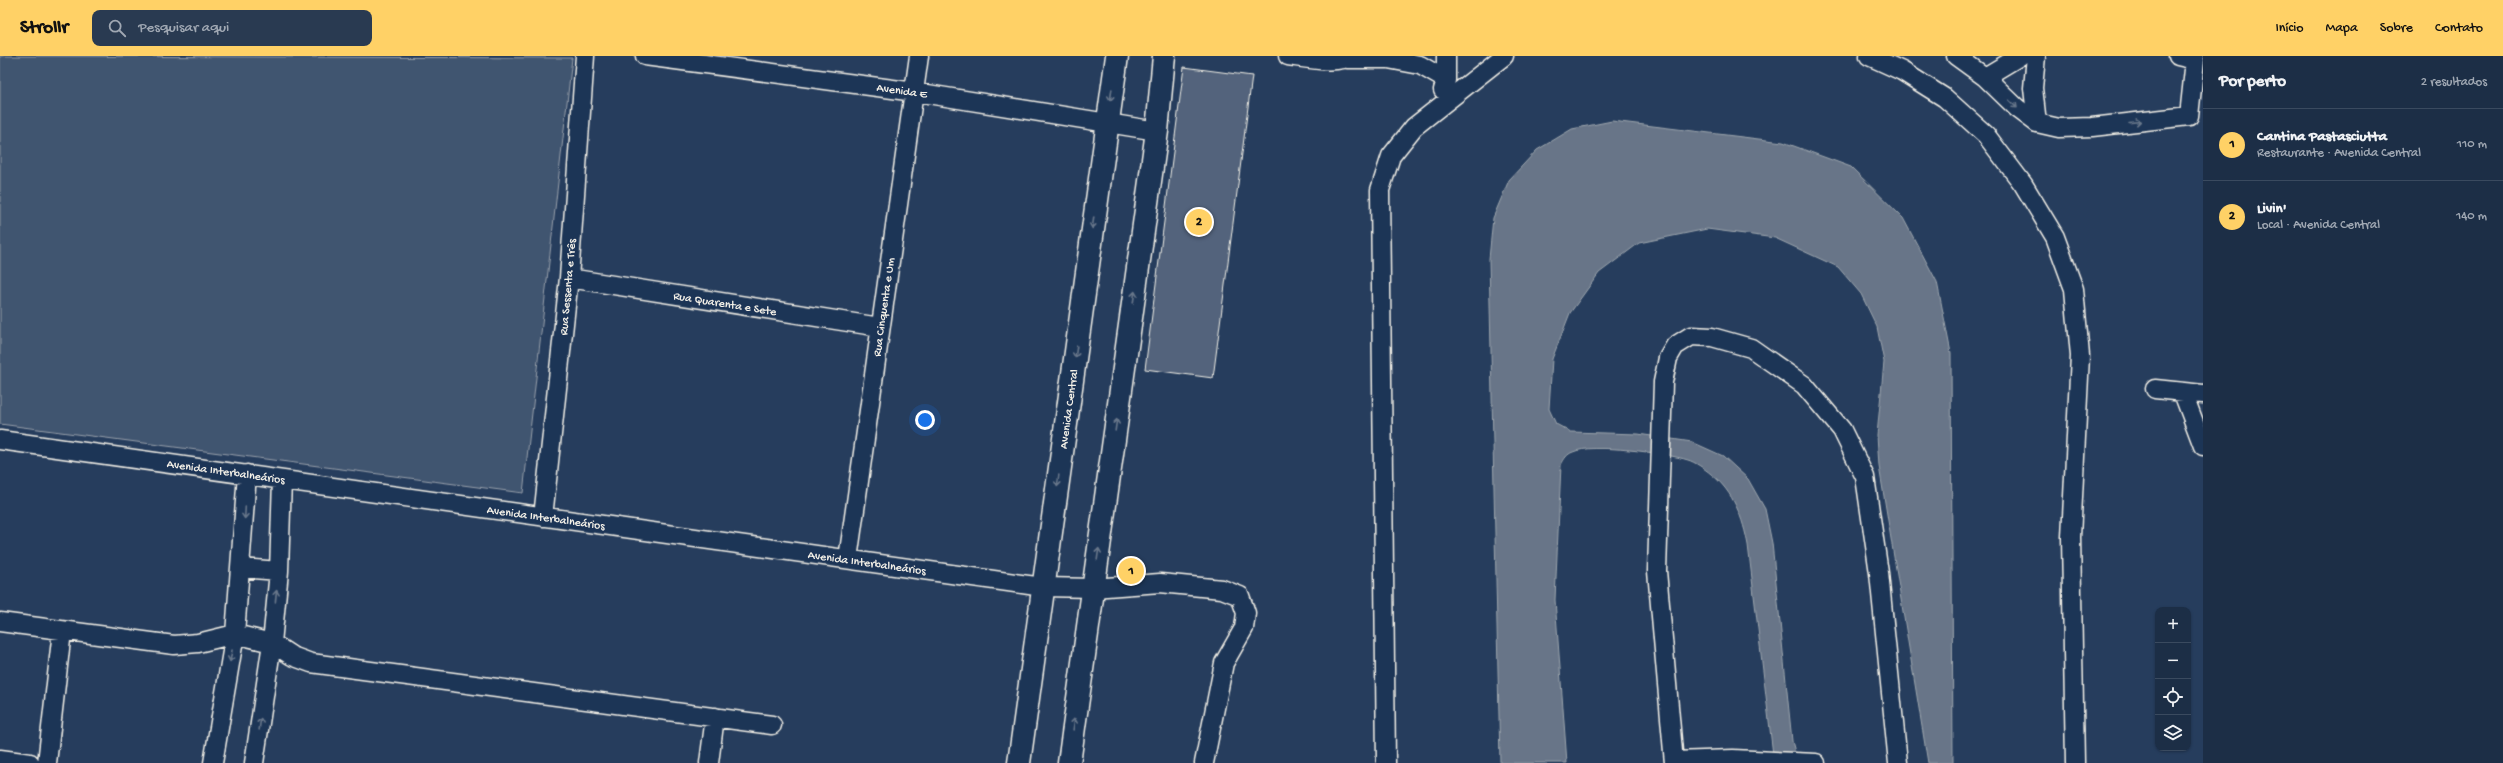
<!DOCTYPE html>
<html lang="pt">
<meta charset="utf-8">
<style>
:root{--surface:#1c2e46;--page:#293a51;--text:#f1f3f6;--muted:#a0a8b3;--line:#3a4a5f;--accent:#ffd166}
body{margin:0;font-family:"Gochi Hand",sans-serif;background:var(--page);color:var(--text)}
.controls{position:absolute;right:12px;bottom:12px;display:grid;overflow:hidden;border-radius:8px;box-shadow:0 1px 3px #0004}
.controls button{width:36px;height:36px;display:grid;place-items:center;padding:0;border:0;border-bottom:1px solid var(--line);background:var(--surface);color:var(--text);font:20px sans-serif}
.you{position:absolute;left:925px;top:364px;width:14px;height:14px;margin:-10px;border:3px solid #fff;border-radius:50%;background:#1a73e8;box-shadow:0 0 0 6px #1a73e833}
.badge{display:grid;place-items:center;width:26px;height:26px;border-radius:50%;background:var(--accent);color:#111;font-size:13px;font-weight:700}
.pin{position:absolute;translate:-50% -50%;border:2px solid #fff;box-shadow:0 1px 4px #0006}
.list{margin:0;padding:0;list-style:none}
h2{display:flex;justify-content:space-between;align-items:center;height:52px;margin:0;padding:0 16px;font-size:17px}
h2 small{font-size:13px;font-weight:400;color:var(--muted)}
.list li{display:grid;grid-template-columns:26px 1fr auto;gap:12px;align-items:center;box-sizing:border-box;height:72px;padding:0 16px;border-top:1px solid var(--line)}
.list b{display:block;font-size:15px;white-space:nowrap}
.list p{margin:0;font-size:13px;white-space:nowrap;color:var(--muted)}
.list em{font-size:13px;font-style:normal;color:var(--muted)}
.icon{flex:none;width:22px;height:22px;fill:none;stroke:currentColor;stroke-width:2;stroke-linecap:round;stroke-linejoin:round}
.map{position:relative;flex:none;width:2203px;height:707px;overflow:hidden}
header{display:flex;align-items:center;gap:24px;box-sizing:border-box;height:56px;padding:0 20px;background:var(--accent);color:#111}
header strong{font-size:19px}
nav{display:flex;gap:22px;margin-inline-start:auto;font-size:14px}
.search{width:280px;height:36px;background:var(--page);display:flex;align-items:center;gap:10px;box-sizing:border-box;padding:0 14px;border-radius:8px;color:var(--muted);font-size:15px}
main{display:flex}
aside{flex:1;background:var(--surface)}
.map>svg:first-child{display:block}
.green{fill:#40546f;stroke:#9aa2ac}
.water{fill:#677588;stroke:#9fa7ae}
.building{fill:#52647b;stroke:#f4f1e8}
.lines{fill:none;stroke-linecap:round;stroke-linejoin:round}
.minor-casing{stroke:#f4f1e8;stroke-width:21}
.major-casing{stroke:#f4f1e8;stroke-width:25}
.minor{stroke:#1d3557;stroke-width:18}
.major{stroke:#1d3557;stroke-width:22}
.oneway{stroke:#68778a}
.labels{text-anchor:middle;stroke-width:3.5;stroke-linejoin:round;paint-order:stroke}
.street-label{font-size:12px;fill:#f4f1e8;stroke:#1d3557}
</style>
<header>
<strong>Strollr</strong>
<div class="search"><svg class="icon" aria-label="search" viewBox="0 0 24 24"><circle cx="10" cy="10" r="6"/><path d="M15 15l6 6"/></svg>Pesquisar aqui</div>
<nav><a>Início</a><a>Mapa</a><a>Sobre</a><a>Contato</a></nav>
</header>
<main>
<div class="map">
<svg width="2203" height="707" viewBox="0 0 2203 707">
<rect width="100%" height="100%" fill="#263d5d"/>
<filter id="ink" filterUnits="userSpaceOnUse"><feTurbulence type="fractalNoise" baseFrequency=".025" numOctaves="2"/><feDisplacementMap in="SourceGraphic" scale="8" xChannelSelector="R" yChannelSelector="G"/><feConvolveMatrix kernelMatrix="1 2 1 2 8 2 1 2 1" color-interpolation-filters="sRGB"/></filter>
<g filter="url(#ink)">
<path class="green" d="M0 0 572 2 523 437 0 368Z"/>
<path class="water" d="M1612 65 1783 86 1851 111 1903 162 1937 226 1951 297 1953 707H1928L1879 410 1877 379 1884 306 1877 271 1861 238 1838 211 1775 182 1707 173 1639 187 1599 217 1570 257 1552 303 1549 353 1556 368 1571 376 1638 378 1692 386 1723 400 1748 423 1765 453 1772 487 1792 685 1798 707H1774L1748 489C1743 463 1734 436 1711 418 1705 413 1695 406 1688 404 1666 397 1592 387 1573 396 1567 398 1564 403 1561 409L1555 544 1567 707H1500L1489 203 1493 162 1509 124 1537 94 1572 73Z"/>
<path class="building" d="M1184 11 1252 20 1213 322 1145 313Z"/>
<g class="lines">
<g class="minor-casing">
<path id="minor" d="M645 0 915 36 1157 75
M1288 0C1304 2 1337 9 1351 0
M1869 0 1902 15 1945 42 1986 79 2023 128 2055 181 2074 233 2080 300 2071 481 2075 707
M1956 0 1985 21 2017 52 2037 67 2059 72 2092 71 2189 60 2195 4 2178 0
M2036 0 2033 32 2037 67
M1347 3H1388L1420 9 1446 24
M1985 21 2020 0
M1443 34 1446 24V0
M569 222 880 271
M2155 333 2203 338
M2183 337 2203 390
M0 384 1043 531 1093 532 1160 527 1222 533 1240 540 1246 557 1244 572 1224 607 1204 707
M543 461 569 222 585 0
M848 503 919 0
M241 512 279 515
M0 566 174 589 198 587 235 578 272 587 292 600 311 607 772 669
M0 703 30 707
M1674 705 1733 703 1816 707
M47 707 62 575
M213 707 235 578 247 418
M254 707 272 587 279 515 282 424
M709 707 715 661
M1386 707 1380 134 1391 100 1414 71 1504 0
M1674 707 1657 515 1663 326 1668 302 1675 290 1691 280 1712 281 1751 292 1804 329 1842 374 1865 421 1879 517 1898 707"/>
</g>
<g class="major-casing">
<path id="major" d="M1019 707 1117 0
M1069 707 1157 75 1164 0"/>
</g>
<use href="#minor" class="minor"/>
<use href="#major" class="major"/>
</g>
<defs><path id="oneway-shaft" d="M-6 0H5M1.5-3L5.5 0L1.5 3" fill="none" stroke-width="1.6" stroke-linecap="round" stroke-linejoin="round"/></defs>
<g class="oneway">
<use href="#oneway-shaft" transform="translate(1111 39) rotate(98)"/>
<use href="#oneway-shaft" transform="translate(2013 48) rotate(44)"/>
<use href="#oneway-shaft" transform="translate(2135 66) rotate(-6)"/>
<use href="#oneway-shaft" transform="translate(1093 167) rotate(98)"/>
<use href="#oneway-shaft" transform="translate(1134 241) rotate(-82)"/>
<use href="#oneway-shaft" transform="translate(1076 296) rotate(98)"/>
<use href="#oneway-shaft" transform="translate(1116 369) rotate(-82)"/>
<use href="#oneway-shaft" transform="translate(1058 425) rotate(98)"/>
<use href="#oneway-shaft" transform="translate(245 457) rotate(93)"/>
<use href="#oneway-shaft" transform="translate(1098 498) rotate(-82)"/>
<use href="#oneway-shaft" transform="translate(276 540) rotate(-84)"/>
<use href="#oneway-shaft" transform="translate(231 600) rotate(100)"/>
<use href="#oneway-shaft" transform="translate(260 668) rotate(-82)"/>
<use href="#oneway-shaft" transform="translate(1074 668) rotate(-82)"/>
</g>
</g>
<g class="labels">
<g class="street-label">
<text transform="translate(902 34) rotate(8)" y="4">Avenida E</text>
<text transform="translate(567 231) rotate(-85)" y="4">Rua Sessenta e Três</text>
<text transform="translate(725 247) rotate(9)" y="4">Rua Quarenta e Sete</text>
<text transform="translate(883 251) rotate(-82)" y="4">Rua Cinquenta e Um</text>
<text transform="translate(1068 353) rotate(-82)" y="4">Avenida Central</text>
<text transform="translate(226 415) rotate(8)" y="4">Avenida Interbalneários</text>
<text transform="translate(546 461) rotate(8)" y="4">Avenida Interbalneários</text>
<text transform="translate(867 506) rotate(8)" y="4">Avenida Interbalneários</text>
</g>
</g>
</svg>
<div class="controls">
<button>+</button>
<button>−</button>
<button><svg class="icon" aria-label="locate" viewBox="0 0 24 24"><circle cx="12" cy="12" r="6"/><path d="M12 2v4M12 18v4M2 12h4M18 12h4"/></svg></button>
<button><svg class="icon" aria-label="layers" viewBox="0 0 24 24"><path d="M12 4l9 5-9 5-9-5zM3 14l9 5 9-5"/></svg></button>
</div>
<div class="you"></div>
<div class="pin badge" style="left:1131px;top:515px">1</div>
<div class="pin badge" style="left:1199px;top:166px">2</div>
</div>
<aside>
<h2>Por perto<small>2 resultados</small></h2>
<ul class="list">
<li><span class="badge">1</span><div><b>Cantina Pastasciutta</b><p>Restaurante · Avenida Central</p></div><em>110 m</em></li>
<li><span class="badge">2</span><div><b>Livin'</b><p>Local · Avenida Central</p></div><em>140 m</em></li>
</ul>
</aside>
</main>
